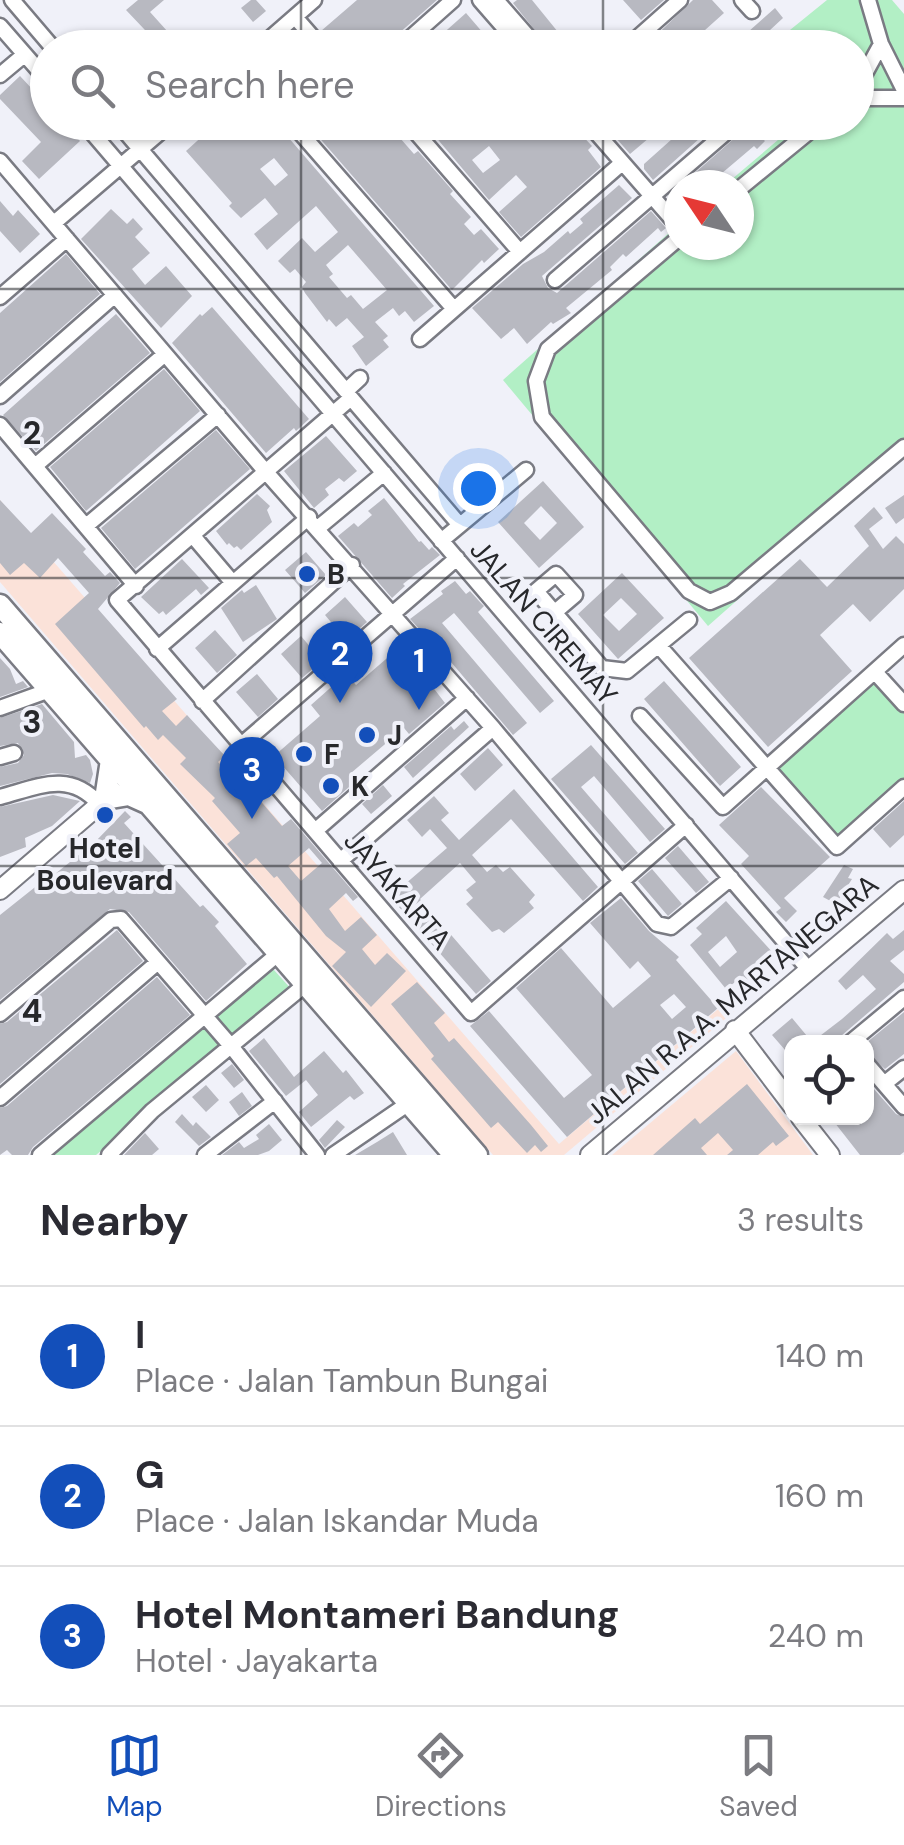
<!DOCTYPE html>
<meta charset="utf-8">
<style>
:root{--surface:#fff;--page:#f2f2f3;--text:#2b2b33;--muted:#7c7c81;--line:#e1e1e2;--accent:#134fba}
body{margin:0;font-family:"DM Sans",sans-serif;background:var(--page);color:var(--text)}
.controls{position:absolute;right:30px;bottom:30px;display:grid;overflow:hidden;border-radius:20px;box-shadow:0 2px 8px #0004}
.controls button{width:90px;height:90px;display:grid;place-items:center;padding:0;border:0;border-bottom:2px solid var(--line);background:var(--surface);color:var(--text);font:50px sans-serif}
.compass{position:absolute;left:664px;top:170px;width:90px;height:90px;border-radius:50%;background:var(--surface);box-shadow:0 2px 8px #0004;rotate:305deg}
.you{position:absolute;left:478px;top:488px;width:35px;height:35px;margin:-25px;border:8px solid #fff;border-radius:50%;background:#1a73e8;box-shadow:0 0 0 15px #1a73e833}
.badge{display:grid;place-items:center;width:65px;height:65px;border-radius:50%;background:var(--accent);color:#fff;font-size:32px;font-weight:700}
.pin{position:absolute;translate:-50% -82px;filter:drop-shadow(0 2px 5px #0008)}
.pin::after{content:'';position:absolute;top:52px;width:35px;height:30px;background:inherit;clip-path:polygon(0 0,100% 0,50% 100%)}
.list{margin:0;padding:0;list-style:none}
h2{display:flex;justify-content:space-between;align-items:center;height:130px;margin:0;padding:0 40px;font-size:42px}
h2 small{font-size:32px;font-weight:400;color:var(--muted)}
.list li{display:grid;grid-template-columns:65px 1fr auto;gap:30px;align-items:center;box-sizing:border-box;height:140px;padding:0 40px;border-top:2px solid var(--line)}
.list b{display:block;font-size:38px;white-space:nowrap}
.list p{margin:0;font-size:32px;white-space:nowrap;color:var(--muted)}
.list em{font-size:32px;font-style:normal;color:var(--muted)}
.icon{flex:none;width:55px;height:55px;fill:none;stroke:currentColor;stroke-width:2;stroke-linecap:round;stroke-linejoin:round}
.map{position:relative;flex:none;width:904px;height:1155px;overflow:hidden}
.search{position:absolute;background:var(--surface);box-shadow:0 2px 8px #0004;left:30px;right:30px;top:30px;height:110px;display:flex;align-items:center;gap:25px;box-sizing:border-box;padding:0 35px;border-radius:55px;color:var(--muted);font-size:38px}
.sheet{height:550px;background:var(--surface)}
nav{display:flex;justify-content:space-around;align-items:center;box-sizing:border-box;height:140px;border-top:2px solid var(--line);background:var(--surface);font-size:28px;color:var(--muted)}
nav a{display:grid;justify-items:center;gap:5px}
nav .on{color:var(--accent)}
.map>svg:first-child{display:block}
.commercial{fill:#fbe2d9}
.green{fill:#b2efc5}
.building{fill:#b8b9c1;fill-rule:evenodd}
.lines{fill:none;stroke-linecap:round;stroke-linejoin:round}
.street-casing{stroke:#7a7b83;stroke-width:19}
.secondary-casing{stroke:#7a7b83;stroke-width:22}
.primary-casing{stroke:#7a7b83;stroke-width:25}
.street{stroke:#fff;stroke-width:14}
.secondary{stroke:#fff;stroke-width:18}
.primary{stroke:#fff;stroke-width:20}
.grid{fill:none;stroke:#27282b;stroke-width:2.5;stroke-opacity:0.55}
.poi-dot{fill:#134fba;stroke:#f0f1f9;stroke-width:4}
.labels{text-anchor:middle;stroke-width:8;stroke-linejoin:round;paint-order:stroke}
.poi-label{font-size:28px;font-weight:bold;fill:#27282b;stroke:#f0f1f9;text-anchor:start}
.street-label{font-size:28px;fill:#27282b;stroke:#f0f1f9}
.grid-label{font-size:32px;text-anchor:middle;font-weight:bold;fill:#27282b;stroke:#f0f1f9;stroke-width:8;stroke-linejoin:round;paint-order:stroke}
</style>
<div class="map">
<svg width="904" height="1155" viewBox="0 0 904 1155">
<rect width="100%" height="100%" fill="#f0f1f9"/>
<path class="commercial" d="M0 500 559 1144 730 999 738 1008 564 1155H493L0 582Z
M736 1051 813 1155H612Z"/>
<path class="green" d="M827 0H892L904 14V453L708 626 503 380 679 224V245H739V185H725L798 123 856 122V48L769 47Z
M874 677 904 710V779L837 839 775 767Z
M265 960 292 990 96 1155H44Z"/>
<path class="building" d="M138 0H164L150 12 177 42 171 48H162L126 10Z
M251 0H256L266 11 253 22 241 8Z
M357 0H437L382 48H332L321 31Z
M517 0H532L571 48H549L513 3Z
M623 0H664L641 20Z
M693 0H712L724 13 685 48H643Z
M775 8 783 18 769 31 771 34 755 48H730Z
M466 13 496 48H479L471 38 463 46 457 39 448 48H416L434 32 439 37Z
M20 76 48 106V122H63L80 141 39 179 22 161 41 142 0 99V95Z
M218 122H275L434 306 414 322 405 311 399 316 393 308 375 322 388 336 383 340 389 347 366 366 352 346 364 337 347 318 336 327 329 319 327 322 305 293 302 287 306 282 295 269 290 273 278 261 302 238 315 252 338 232 316 206 267 250 254 234 278 214 265 198 241 218 229 206 232 203 186 151ZM274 158 288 175 275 186 260 169ZM348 245 387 290 363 309 351 295 347 298 329 277 333 274 326 265Z
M313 122H336L348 136 364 122H384L390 130 395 125 404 134 400 138 414 154 418 151 453 191 450 194 471 217 464 224 474 235 481 229 499 249 484 263 482 260 452 290 309 126Z
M423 122H440L454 138 471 122H577L574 127 592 146 588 150 601 167 521 237 499 212 527 187 516 175 489 200ZM489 146 500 160 483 173 472 160Z
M602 122H624L631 131 641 122H668L630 154Z
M691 122H718L653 180 644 169V164Z
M753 122H780L762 138 765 141 757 149 754 146 708 185H681Z
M619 185 632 198 542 276 548 288 557 293 651 211 666 228 661 232 658 228 626 257 623 254 610 267 612 270 566 308 571 313 553 324 551 322 527 344 514 328 501 339 472 308 523 264 544 252 568 231 570 234 583 223 580 219Z
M0 201 13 216 18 210 40 234 20 253 0 231Z
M111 209 127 224 133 218 143 229 135 237 150 253 132 269 145 285 166 266 192 296 161 328 81 239Z
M66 254 100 294 0 382V313Z
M212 307 309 419 296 431 294 428 266 453 172 343 200 314 202 316Z
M116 314 150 353 36 451 3 415Z
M164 369 200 411 86 511 50 467Z
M216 430 250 469 135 569 101 528Z
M326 436 357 471 344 482 339 478 325 489 329 495 314 508 284 471Z
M543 481 584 527 539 568 498 522ZM541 506 557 523 540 540 524 523Z
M257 494 270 506 267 510 272 522 241 550 237 546 234 548 229 543 227 545 216 531Z
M904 495V518L896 524 885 508Z
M384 498 419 542 421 541 429 550 432 547 440 555 403 584 405 586 392 598 338 536 354 523 358 527 372 515 368 511Z
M0 500 31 533 52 513 86 549 83 552 105 576 110 572 120 583 98 609 177 699 162 711 176 726 187 715 225 756 218 762 235 779 239 776 282 826 291 819 358 897 353 901 346 893 329 909 345 931 361 917 377 935 362 949 375 965 387 953 406 971 371 1007 332 966 346 952 326 936 277 876 274 878 256 858 246 866 227 844 240 833 212 801 215 798 180 764 186 758 163 735 158 740 146 726 144 728 55 624 89 593 58 558 40 578 24 563 10 575 0 563ZM309 848 322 863 301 881 288 866Z
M874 507 883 518 869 529 883 549 896 536 904 544V589L870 622 853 604 820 635 852 671 768 747 689 658 800 559 827 587 869 546 854 526Z
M306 552 326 575 305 593 285 570Z
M182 559 209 588 201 595 196 589 166 615 163 611 159 614 141 597Z
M622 573 664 618 618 659 578 614ZM621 598 637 614 619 631 603 615Z
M455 581 466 594 470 591 479 601 484 606 478 612 554 701 540 713 454 613 442 623 527 723 513 735 428 635 426 636 410 619 443 594 441 591Z
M256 585 277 619 243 642 221 608 242 590 244 593Z
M345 597 367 622 346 640 325 615Z
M215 630 237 655 217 673 195 648Z
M301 636 322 661 302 678 281 654Z
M401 646 445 703 409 734 404 728 351 773 357 780 322 811 274 756 320 716 311 705 346 674 356 685Z
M0 658 10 669 16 684 23 681 28 687 0 697Z
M257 674 278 699 258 717 236 692Z
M664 681 741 767 720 786 644 699Z
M42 704 74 742 75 758 86 755 90 760 93 774 90 783 67 774 52 773 0 786V767L18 763 24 755 18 743 0 746V718Z
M464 721 469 727 413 778 404 767 451 726 454 730Z
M591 745 665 829 650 842 594 776 581 787 638 853 625 864 551 779Z
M488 748 503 765 475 791 460 774Z
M383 785 392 796 371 814 362 804Z
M761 787 830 857 784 898 797 911 786 922 776 912 781 908 741 864 749 856 719 825Z
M514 789 598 887 583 901 511 819 472 855 487 872 496 865 503 872 510 867 535 895 529 902 534 908 504 933 499 929 492 932 466 904 473 898 466 890 476 882 460 863 420 899 491 981 476 994 390 897 447 848 430 829 422 837 407 820 434 796 449 813 441 820 459 840Z
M53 795 80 801 52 826 25 838 26 847 0 857V807Z
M904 801V835L890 848 873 829Z
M125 811 131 817 124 823 200 907 203 905 219 922 215 926 247 964 206 1001 129 912 110 909 0 1000V915L44 880 39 874 48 866 55 874 95 842Z
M678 846 709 882 696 893 665 858Z
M844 865 853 869 848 878 852 879 836 904 823 897Z
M652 869 682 904 668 916 638 881Z
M621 898 649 931 679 957 676 960 718 1008 567 1137 470 1026 489 1011 564 1098 592 1075 516 988 561 948 613 1008 651 976 638 961 630 969 590 923ZM674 994 686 1007 672 1019 660 1005Z
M726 901 774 954 758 969 761 976 753 984 743 976 726 989 690 945 702 934 696 928ZM726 936 737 952 720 967 708 952Z
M117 930 143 961 0 1084V1024L7 1022Z
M904 930V950L890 961 904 974V982L834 1042H792V1058L772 1035 792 1018 812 1042 842 1019 876 989 863 975 846 990 838 981 887 933 893 939Z
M157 977 190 1015 33 1147 28 1155H12L7 1150 0 1155V1108L7 1106Z
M417 982 445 1013 434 1023 449 1042 454 1038 531 1125 548 1146 541 1152 535 1145 527 1153 498 1122 491 1128 431 1059 434 1056 391 1004Z
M904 1012V1054L885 1069 866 1053V1043Z
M264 1038 294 1077 324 1051 343 1073 346 1070 364 1093 354 1100 350 1096 311 1127 299 1112 318 1095 306 1080 286 1096 249 1051Z
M232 1064 244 1080 234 1088 221 1073Z
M866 1080 896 1114 904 1117V1152L900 1155H860L831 1118H866Z
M747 1084 789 1136 776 1146 773 1142 758 1155H727L733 1150 718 1133 701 1148 707 1155H653L695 1118 700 1124Z
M206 1085 219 1100 206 1112 192 1097Z
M242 1092 252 1106 239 1116 229 1102Z
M182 1114 193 1126 196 1122 211 1137 199 1146 175 1122Z
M337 1120 345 1127 325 1148 319 1140Z
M269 1124 282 1140 269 1151 258 1155H222L239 1142 244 1148 259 1139 256 1135Z
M393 1132 407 1155H355L377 1142Z
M145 1133 159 1149 152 1155H124Z"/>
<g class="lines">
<g class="street-casing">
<path id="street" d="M12 0 53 48
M480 0 522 48
M496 0 538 48
M742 0 752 11
M868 0 881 44 904 90
M295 17 322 48
M0 26 48 81
M259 48 314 0
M399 48 453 0
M626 48 680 0
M0 75 24 55
M856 90 881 44
M856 98H904
M83 122 810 971
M117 122 346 391 360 378
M291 122 454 309
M407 122 520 252
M587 122 679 227
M0 161 266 472 493 728 657 924 671 927 731 878
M739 189 821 122
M54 223 172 122
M679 238 548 349 536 381 542 417 689 591 710 602 731 593 904 447
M555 280 738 122
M0 297 67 239
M420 339 622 163
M0 396 115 295
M0 425 136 586
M35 466 165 354
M459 524 351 398 117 600 471 1013 686 825
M86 526 218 415
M319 527 384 473
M193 536 233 583
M441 541 526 470
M555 612 575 595 556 574 536 591 602 668 627 671 689 620
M659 646 837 847 904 787
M157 649 309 517
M875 672 904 704
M202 701 352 565
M0 708 50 690
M640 716 723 807 904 645
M240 746 457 558
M0 757 14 753
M0 797C38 787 69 770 99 804
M315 831 467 698
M340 861 493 728
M0 1014 111 920 121 919 231 1046 317 1155
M851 1042 904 998
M866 1063 904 1107
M884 1084 904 1068
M0 1098 158 962
M40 1155 279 953
M109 1155 152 1111 306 984
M205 1155 275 1101
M333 1155 409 1103"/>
</g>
<g class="secondary-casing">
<path id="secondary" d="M0 890 114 792
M735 1030 792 1105
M801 1118 830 1155
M590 1155 904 890"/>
</g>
<g class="primary-casing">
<path id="primary" d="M0 605 477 1155
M0 633 454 1155
M111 760 105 799 129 795 149 804"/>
</g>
<use href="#street" class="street"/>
<use href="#secondary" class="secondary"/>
<use href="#primary" class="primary"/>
</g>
<path class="grid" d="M301 0V48M603 0V48M301 122V1155M603 122V1155M0 289H904M0 578H904M0 866H904"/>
<g class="poi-dot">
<circle cx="307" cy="574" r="10"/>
<circle cx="367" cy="735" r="10"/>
<circle cx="304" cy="754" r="10"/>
<circle cx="331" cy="786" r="10"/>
<circle cx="105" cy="815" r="10"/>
</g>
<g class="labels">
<g class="poi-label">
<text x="327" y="584">B</text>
<text x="387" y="745">J</text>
<text x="324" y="764">F</text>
<text x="351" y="796">K</text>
<text x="105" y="858" text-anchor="middle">Hotel<tspan x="105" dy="32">Boulevard</tspan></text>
</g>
<g class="street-label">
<text transform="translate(544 622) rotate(49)" y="10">JALAN CIREMAY</text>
<text transform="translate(398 890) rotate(49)" y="10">JAYAKARTA</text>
<text transform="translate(732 999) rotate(-40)" y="10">JALAN R.A.A. MARTANEGARA</text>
</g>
</g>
<g class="grid-label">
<text x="32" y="444">2</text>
<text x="32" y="733">3</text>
<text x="32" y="1022">4</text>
</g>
</svg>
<div class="controls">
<button><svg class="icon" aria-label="locate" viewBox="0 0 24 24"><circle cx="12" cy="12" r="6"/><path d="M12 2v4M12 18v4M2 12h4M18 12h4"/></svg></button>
</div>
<svg class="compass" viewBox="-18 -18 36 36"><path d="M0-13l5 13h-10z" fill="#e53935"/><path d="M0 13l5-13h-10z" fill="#7c7c81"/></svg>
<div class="you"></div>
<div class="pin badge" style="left:419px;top:710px">1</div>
<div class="pin badge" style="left:340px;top:703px">2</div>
<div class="pin badge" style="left:252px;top:819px">3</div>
<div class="search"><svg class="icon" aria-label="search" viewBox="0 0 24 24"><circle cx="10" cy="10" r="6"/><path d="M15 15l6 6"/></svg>Search here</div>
</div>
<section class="sheet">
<h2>Nearby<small>3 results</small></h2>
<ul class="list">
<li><span class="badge">1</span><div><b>I</b><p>Place · Jalan Tambun Bungai</p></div><em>140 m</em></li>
<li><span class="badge">2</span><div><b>G</b><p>Place · Jalan Iskandar Muda</p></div><em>160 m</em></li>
<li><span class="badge">3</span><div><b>Hotel Montameri Bandung</b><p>Hotel · Jayakarta</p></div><em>240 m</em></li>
</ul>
</section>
<nav>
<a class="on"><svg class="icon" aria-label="map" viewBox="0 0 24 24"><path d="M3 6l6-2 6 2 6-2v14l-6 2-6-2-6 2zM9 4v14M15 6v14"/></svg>Map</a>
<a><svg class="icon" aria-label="directions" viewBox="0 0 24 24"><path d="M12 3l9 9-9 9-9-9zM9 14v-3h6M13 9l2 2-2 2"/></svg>Directions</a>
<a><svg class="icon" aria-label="saved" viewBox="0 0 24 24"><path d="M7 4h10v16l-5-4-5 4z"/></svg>Saved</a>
</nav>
